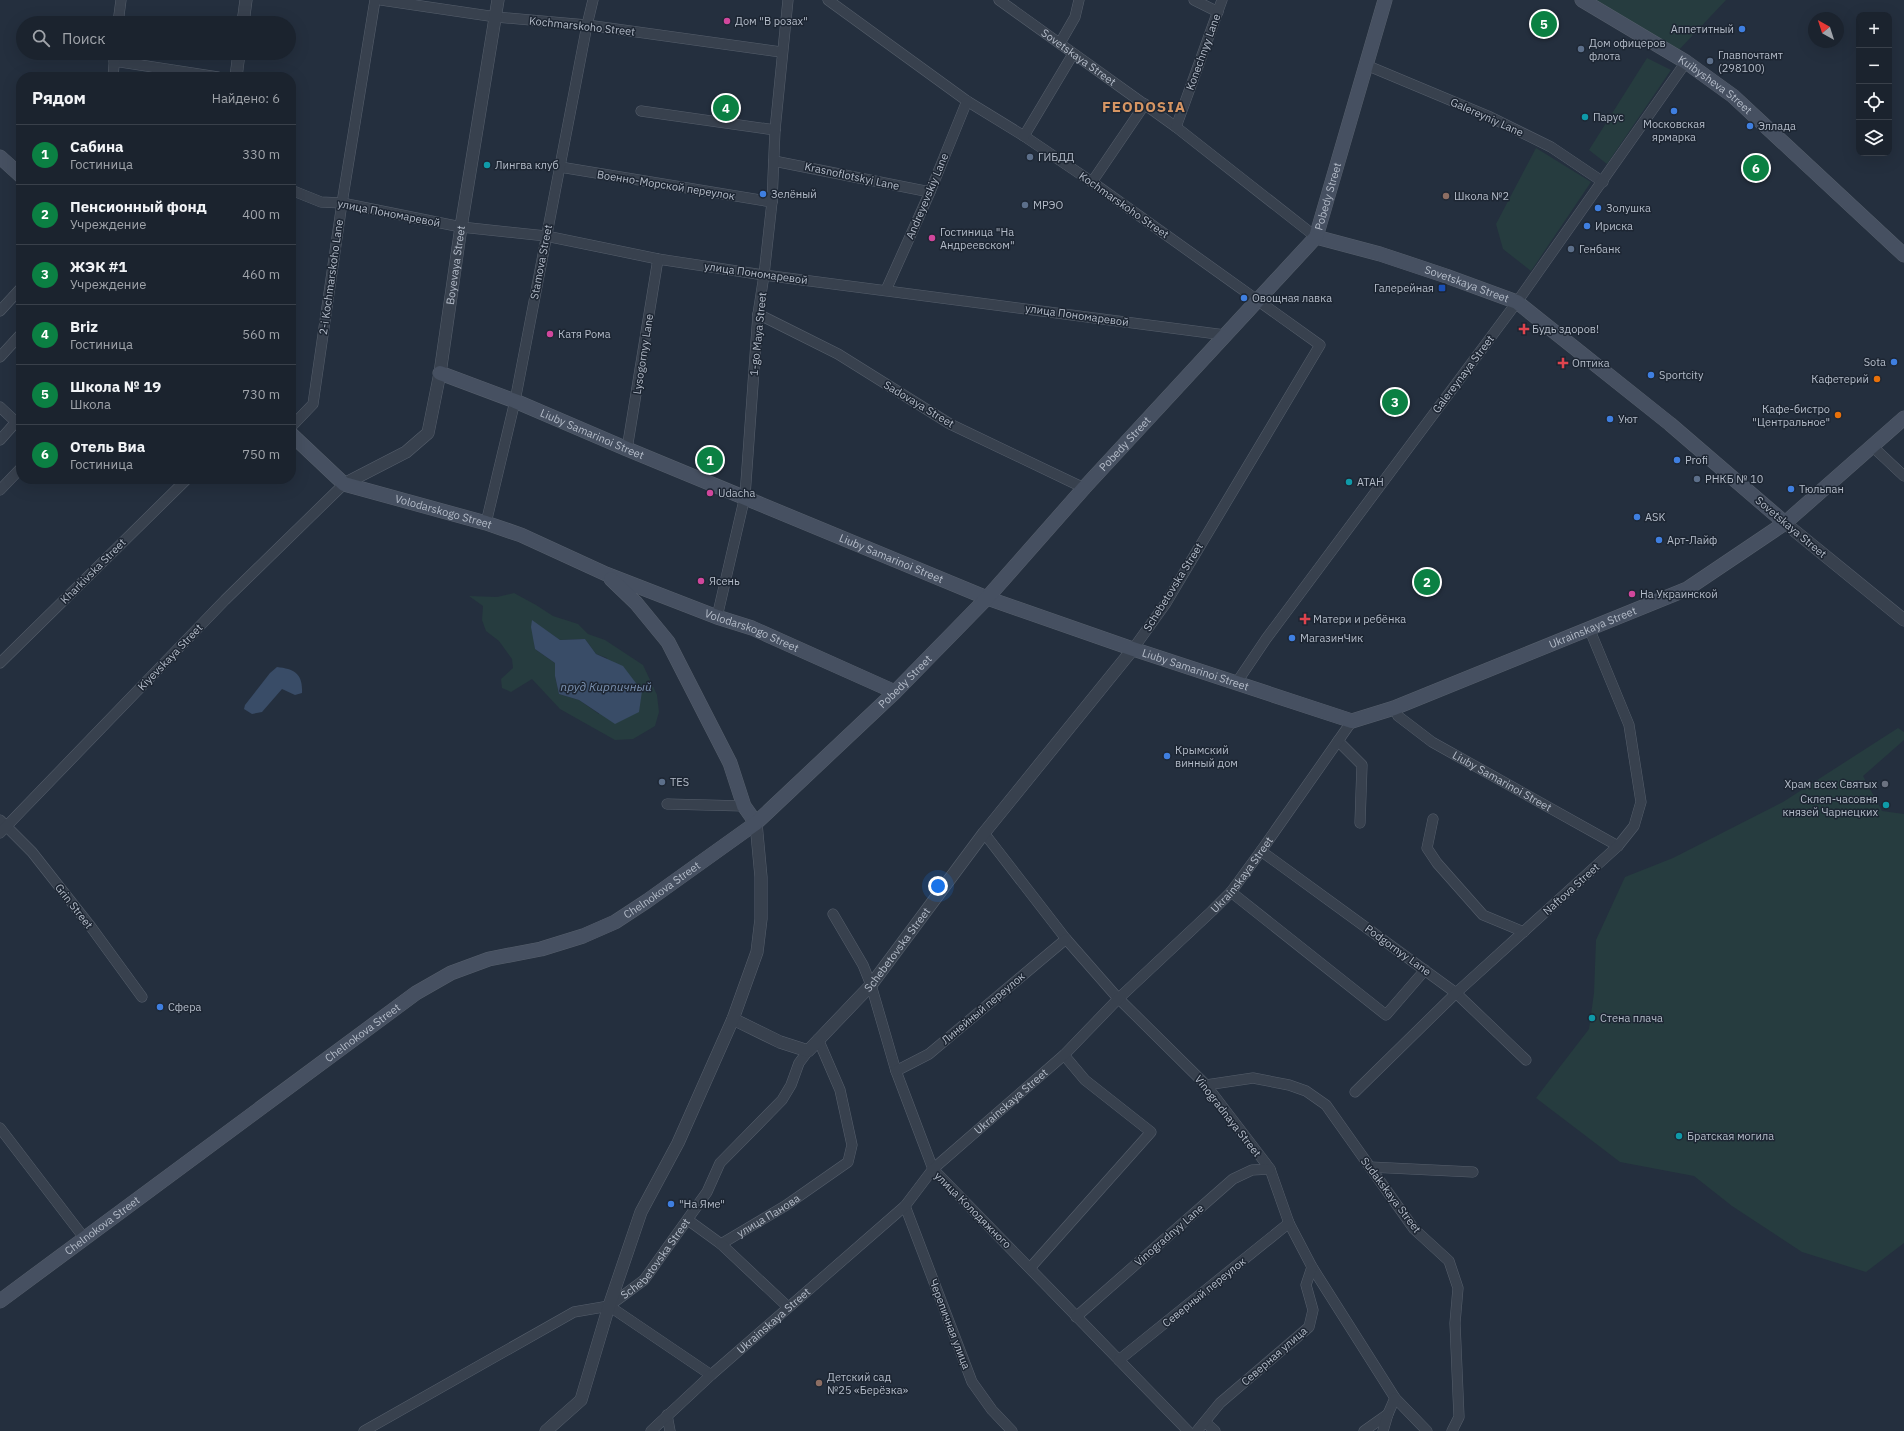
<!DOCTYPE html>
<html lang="ru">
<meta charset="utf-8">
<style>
:root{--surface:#1b232e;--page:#282f3a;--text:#f1f3f6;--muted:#a0a4aa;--line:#39404a;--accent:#0b8043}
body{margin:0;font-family:"IBM Plex Sans",sans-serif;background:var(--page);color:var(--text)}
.controls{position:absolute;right:12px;top:12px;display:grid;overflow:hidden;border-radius:8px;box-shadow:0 4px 16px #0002}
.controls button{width:36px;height:36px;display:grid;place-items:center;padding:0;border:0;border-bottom:1px solid var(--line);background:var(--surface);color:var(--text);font:20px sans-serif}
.compass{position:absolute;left:1808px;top:12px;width:36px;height:36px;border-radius:50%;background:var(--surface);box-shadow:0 4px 16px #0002;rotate:321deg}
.you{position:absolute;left:938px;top:886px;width:14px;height:14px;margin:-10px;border:3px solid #fff;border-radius:50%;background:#1a73e8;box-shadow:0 0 0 6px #1a73e833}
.badge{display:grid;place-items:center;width:26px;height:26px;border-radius:50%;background:var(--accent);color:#fff;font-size:13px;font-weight:700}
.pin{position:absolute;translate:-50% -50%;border:2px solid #fff;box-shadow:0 1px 4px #0006}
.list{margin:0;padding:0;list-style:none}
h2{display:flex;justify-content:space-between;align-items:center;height:52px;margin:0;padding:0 16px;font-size:17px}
h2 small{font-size:13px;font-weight:400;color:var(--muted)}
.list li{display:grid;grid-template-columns:26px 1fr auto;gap:12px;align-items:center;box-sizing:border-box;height:60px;padding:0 16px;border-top:1px solid var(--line)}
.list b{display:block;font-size:15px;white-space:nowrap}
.list p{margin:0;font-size:13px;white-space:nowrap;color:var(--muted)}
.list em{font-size:13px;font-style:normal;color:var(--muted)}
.icon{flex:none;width:22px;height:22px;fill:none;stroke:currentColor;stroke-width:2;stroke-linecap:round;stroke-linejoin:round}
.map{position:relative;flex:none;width:1904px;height:1431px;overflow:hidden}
.search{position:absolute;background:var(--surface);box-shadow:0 4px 16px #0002;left:16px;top:16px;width:280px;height:44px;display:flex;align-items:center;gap:10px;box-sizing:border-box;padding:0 14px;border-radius:22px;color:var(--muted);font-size:15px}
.panel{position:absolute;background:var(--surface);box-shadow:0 4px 16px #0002;left:16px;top:72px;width:280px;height:412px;border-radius:16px}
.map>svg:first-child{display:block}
.green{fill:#263c3f;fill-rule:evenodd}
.water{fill:#394c67}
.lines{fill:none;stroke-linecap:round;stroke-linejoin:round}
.minor-casing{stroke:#565f6c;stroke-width:11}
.tertiary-casing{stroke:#565f6c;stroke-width:13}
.secondary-casing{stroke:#565f6c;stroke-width:15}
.minor{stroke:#38414e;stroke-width:10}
.tertiary{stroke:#38414e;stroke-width:12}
.secondary{stroke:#465061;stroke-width:14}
.hotel-dot{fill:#d1479c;stroke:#1d2633;stroke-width:1.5}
.shop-dot{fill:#3f7fe0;stroke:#1d2633;stroke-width:1.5}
.service-dot{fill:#5c6f8a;stroke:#1d2633;stroke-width:1.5}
.culture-dot{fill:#0f9aa8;stroke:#1d2633;stroke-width:1.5}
.education-dot{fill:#8d6e63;stroke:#1d2633;stroke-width:1.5}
.transit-dot{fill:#1a4fb4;stroke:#1d2633;stroke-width:1.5}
.health-dot{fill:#e0444e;stroke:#1d2633;stroke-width:1.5}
.food-dot{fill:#e8710a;stroke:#1d2633;stroke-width:1.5}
.worship-dot{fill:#6b7280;stroke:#1d2633;stroke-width:1.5}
.labels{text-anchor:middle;stroke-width:3;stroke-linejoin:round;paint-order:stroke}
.poi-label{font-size:11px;fill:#b4bcc9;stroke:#1d2633;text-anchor:start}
.street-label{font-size:11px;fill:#b4bcc9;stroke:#1d2633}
.water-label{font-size:12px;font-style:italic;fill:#7c92b1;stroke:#1d2633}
.district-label{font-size:15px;font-weight:bold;letter-spacing:1px;fill:#d59563;stroke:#1d2633}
</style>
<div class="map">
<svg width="1904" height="1431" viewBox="0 0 1904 1431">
<rect width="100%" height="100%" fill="#242f3e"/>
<path class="green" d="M1593 0H1726L1676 53Z
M1647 58 1671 70 1607 164 1589 150Z
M1536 148 1591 182 1531 271 1503 249 1496 224Z
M514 593 536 605 553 616 578 624 588 634 605 640 643 665 657 695 659 712 655 726 633 739 615 740 560 709 532 679 511 692 502 688 501 679 513 668 512 659 499 641 486 631 482 620 483 606 469 596 497 597ZM532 621 560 640 585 639 596 654 607 658 599 714 579 700 559 694 555 676V663L535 649Z
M1898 728 1904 732V740L1863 776 1882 811 1904 814V1243L1866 1272 1802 1252 1732 1206 1694 1176 1620 1162 1536 1098 1589 1029 1594 993 1596 940 1625 877 1673 858 1783 802Z"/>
<path class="water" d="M532 620 560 640 585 639 596 654 623 666 642 691 639 712 615 724 579 700 559 694 555 676V663L535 649 531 627Z
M277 667C295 669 303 674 302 693L295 695 282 689 262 712 252 714 244 709 245 705 270 673Z"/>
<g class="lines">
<g class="minor-casing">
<g id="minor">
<path d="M381 0 496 17 587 25 781 52"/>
<path d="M828 0 967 101 1024 136 1092 182 1320 345 1166 603 1133 649"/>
<path id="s1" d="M999 0 1176 127 1316 237"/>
<path d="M1194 0 1218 12"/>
<path d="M118 23 121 0"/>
<path d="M1060 43 1075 17 1079 0"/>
<path d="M114 61 218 77"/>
<path d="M1366 65 1488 116 1551 147 1603 182"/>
<path d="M113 77 115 53"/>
<path d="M641 111 775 130"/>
<path d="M1176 127 1222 0"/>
<path d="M1024 136 1073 54"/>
<path d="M774 161 930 192"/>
<path d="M560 167 772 202"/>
<path d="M1092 182 1145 104"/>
<path d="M291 190 321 202 342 203 461 227 546 236 658 259 764 275 1225 335"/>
<path d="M886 290 930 192 967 101"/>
<path d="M0 311 21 288"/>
<path d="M758 314 838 354 950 424 1084 488"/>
<path d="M0 357 21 334"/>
<path d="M0 407 16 422 0 440"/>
<path d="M291 427 313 404 342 203 375 0"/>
<path d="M1873 447 1904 476"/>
<path d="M627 449 658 259"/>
<path d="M0 490 21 468"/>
<path d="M486 523 515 401 587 25 593 0"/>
<path d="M717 617 745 496 758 314 764 275 772 202 775 130 788 0"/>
<path d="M0 663 187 479"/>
<path d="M1237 682 1266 639 1517 302 1686 62"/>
<path id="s2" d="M1394 708 1398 716 1432 742 1618 846"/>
<path d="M1338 741 1362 765 1360 823"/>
<path d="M667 804 744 806"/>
<path d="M1433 819 1427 848 1437 863 1483 915 1524 932"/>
<path d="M0 820 32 852 91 927 142 997"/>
<path d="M0 833 225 600 344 484"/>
<path d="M984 833 1066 939 1116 996 1206 1085 1270 1169 1289 1223 1312 1267 1395 1398 1427 1431"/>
<path d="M1261 851 1456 993 1526 1060"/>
<path d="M1231 892 1386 1015 1425 970"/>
<path d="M833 914 863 965 871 985 896 1071 933 1169 1188 1431"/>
<path d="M896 1071 929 1054 1066 939"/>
<path d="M1206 1085 1253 1078 1289 1085 1306 1091 1326 1105 1414 1229 1449 1261 1458 1288 1455 1323 1459 1417 1452 1431"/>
<path d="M1355 1092 1456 993 1618 846 1634 826 1641 802 1629 725 1589 628"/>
<path d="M0 1128 85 1239"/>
<path d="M1370 1167 1473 1172"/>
<path d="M905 1206 972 1382 992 1410 1012 1431"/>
<path id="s3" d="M688 1220 721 1244 785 1206 848 1162 852 1145 840 1090 818 1039"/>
<path d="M721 1244 788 1307"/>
<path d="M1030 1268 1151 1132 1085 1080 1064 1055"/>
<path d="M609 1306 711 1375"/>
<path d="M1076 1317 1233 1179 1252 1170 1270 1169"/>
<path d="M1119 1360 1289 1223"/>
<path d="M667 1415 670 1431"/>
<path d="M1205 1422 1215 1431"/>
<path id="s4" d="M364 1431 574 1312 609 1306 644 1280 707 1192 720 1163 782 1100 791 1085 799 1063 808 1051"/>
<path id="s5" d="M651 1431 711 1375 905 1206 933 1169 1064 1055 1118 999 1212 911 1231 892 1261 851 1352 721"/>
<path d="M1197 1431 1220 1403 1309 1327 1313 1310 1306 1285 1312 1267"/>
<path d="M1364 1431 1388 1414 1395 1398"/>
<path d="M1383 1431 1388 1414"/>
</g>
</g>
<g class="tertiary-casing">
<g id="tertiary">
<path d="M243 23 246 0"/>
<path d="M236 77 239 53"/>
<path id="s6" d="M344 484 406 452 428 433 440 373 461 227 498 0"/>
<path d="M1785 523 1904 620"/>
<path id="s7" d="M733 1019 780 1042 808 1051 871 985 984 833 1133 649"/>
<path d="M546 1431 581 1400 609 1306 641 1212 678 1143 733 1019 757 952 761 919V877L756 823"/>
</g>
</g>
<g class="secondary-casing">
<g id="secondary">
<path id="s8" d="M1582 0 1686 62 1733 96 1904 255"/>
<path d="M0 157 21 176"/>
<path id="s9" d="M1316 237 1380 254 1446 276 1517 302 1670 424 1785 523"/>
<path id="s10" d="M440 373 515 401 627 449 987 598 1133 649 1352 721 1394 708 1687 589 1785 523 1904 418"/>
<path id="s11" d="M291 434 344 484 486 523 521 535 606 574 717 617 752 628 895 692"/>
<path d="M611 579 636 603 668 642 730 763 744 806 756 823"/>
<path id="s12" d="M0 1301 416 993 451 973 489 959 541 949 583 936 615 922 647 901 756 823 895 692 987 598 1084 488 1316 237 1385 0"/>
</g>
</g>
<use href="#minor" class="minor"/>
<use href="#tertiary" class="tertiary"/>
<use href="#secondary" class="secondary"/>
</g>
<g class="hotel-dot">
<circle cx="727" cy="21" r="4"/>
<circle cx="932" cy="238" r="4"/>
<circle cx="550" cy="334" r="4"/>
<circle cx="710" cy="493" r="4"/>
<circle cx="701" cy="581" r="4"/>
<circle cx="1632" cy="594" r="4"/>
</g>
<g class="shop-dot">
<circle cx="1742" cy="29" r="4"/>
<circle cx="1674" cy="111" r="4"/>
<circle cx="1750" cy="126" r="4"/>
<circle cx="763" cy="194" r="4"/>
<circle cx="1598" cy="208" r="4"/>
<circle cx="1587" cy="226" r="4"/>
<circle cx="1244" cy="298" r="4"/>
<circle cx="1894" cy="362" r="4"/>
<circle cx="1651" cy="375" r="4"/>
<circle cx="1610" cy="419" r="4"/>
<circle cx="1677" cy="460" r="4"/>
<circle cx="1791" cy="489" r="4"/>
<circle cx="1637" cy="517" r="4"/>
<circle cx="1659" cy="540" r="4"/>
<circle cx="1292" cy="638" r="4"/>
<circle cx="1167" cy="756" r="4"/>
<circle cx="160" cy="1007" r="4"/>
<circle cx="671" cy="1204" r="4"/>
</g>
<g class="service-dot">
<circle cx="1581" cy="49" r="4"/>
<circle cx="1710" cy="61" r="4"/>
<circle cx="1030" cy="157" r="4"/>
<circle cx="1025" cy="205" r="4"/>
<circle cx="1571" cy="249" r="4"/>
<circle cx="1697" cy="479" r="4"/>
<circle cx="662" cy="782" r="4"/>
</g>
<g class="culture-dot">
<circle cx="1585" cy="117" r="4"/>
<circle cx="487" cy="165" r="4"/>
<circle cx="1349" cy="482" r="4"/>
<circle cx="1886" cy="805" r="4"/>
<circle cx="1592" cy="1018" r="4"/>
<circle cx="1679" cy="1136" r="4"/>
</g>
<g class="education-dot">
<circle cx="1446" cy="196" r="4"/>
<circle cx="819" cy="1383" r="4"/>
</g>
<rect class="transit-dot" x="1438" y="284" width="8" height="8" rx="2"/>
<g class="health-dot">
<path d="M1522 323h4v4h4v4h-4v4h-4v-4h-4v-4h4z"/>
<path d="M1561 357h4v4h4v4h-4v4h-4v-4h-4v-4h4z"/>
<path d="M1303 613h4v4h4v4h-4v4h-4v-4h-4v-4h4z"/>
</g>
<g class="food-dot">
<circle cx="1877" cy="379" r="4"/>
<circle cx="1838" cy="415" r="4"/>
</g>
<circle class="worship-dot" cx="1885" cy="784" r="4"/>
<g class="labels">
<g class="poi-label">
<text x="735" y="25">Дом "В розах"</text>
<text x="1734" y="33" text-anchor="end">Аппетитный</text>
<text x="1589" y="47">Дом офицеров<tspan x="1589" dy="13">флота</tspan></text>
<text x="1718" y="59">Главпочтамт<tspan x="1718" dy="13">(298100)</tspan></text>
<text x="1593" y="121">Парус</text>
<text x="1674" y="128" text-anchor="middle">Московская<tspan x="1674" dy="13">ярмарка</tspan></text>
<text x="1758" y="130">Эллада</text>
<text x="1038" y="161">ГИБДД</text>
<text x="495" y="169">Лингва клуб</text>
<text x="771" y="198">Зелёный</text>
<text x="1454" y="200">Школа №2</text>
<text x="1033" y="209">МРЭО</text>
<text x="1606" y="212">Золушка</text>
<text x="1595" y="230">Ириска</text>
<text x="940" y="236">Гостиница "На<tspan x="940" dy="13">Андреевском"</tspan></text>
<text x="1579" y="253">Генбанк</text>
<text x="1434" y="292" text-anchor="end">Галерейная</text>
<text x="1252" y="302">Овощная лавка</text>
<text x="1532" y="333">Будь здоров!</text>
<text x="558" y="338">Катя Рома</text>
<text x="1886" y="366" text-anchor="end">Sota</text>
<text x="1572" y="367">Оптика</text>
<text x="1659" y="379">Sportcity</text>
<text x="1869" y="383" text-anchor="end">Кафетерий</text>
<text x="1830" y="413" text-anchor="end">Кафе‐бистро<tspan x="1830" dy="13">"Центральное"</tspan></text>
<text x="1618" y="423">Уют</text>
<text x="1685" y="464">Profi</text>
<text x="1705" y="483">РНКБ № 10</text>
<text x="1357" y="486">АТАН</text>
<text x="1799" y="493">Тюльпан</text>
<text x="718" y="497">Udacha</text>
<text x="1645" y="521">ASK</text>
<text x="1667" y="544">Арт-Лайф</text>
<text x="709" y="585">Ясень</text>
<text x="1640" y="598">На Украинской</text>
<text x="1313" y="623">Матери и ребёнка</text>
<text x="1300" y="642">МагазинЧик</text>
<text x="1175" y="754">Крымский<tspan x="1175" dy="13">винный дом</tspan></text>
<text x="670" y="786">TES</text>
<text x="1877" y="788" text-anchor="end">Храм всех Святых</text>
<text x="1878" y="803" text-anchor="end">Склеп-часовня<tspan x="1878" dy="13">князей Чарнецких</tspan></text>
<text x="168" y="1011">Сфера</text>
<text x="1600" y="1022">Стена плача</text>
<text x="1687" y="1140">Братская могила</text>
<text x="679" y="1208">"На Яме"</text>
<text x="827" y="1381">Детский сад<tspan x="827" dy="13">№25 «Берёзка»</tspan></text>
</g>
<g class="street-label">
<text transform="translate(582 26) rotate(6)" y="4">Kochmarskoho Street</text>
<text transform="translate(1203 52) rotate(-70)" y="4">Konechnyy Lane</text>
<text dy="4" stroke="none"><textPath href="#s1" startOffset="98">Sovetskaya Street</textPath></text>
<text dy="4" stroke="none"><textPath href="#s8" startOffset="158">Kuibysheva Street</textPath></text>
<text transform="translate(1487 117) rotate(24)" y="4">Galereyniy Lane</text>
<text transform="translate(852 176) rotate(12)" y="4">Krasnoflotskyi Lane</text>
<text transform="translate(666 185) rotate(9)" y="4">Военно-Морской переулок</text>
<text transform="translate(927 196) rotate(-67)" y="4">Andreyevskiy Lane</text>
<text dy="4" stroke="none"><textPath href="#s12" startOffset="1756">Pobedy Street</textPath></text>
<text transform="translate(1124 205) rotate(35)" y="4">Kochmarskoho Street</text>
<text transform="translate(389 213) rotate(11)" y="4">улица Пономаревой</text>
<text transform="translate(541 262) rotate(-79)" y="4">Stamova Street</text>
<text dy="4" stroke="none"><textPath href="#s6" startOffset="269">Boyevaya Street</textPath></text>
<text transform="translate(756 273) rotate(8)" y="4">улица Пономаревой</text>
<text transform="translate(331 277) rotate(-82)" y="4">2-i Kochmarskoho Lane</text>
<text dy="4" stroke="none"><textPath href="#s9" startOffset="158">Sovetskaya Street</textPath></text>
<text transform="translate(1077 315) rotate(8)" y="4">улица Пономаревой</text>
<text transform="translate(758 334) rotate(-84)" y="4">1-go Maya Street</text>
<text transform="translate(643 354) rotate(-81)" y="4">Lysogornyy Lane</text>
<text transform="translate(1463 374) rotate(-53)" y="4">Galereynaya Street</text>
<text transform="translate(919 404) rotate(31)" y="4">Sadovaya Street</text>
<text dy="4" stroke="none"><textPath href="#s10" startOffset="164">Liuby Samarinoi Street</textPath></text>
<text dy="4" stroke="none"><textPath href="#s12" startOffset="1432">Pobedy Street</textPath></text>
<text dy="4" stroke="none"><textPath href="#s11" startOffset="176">Volodarskogo Street</textPath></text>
<text transform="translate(1791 527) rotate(40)" y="4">Sovetskaya Street</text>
<text dy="4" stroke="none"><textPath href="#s10" startOffset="488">Liuby Samarinoi Street</textPath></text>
<text transform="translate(93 571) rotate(-45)" y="4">Kharkivska Street</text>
<text transform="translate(1173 587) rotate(-58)" y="4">Schebetovska Street</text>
<text dy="4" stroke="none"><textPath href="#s10" startOffset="1235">Ukrainskaya Street</textPath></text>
<text dy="4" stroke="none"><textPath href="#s11" startOffset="507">Volodarskogo Street</textPath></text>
<text transform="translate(170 657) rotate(-46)" y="4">Kiyevskaya Street</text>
<text dy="4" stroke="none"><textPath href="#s10" startOffset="812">Liuby Samarinoi Street</textPath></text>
<text dy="4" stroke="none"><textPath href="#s12" startOffset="1108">Pobedy Street</textPath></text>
<text dy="4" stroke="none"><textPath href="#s2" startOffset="132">Liuby Samarinoi Street</textPath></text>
<text dy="4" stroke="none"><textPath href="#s5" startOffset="813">Ukrainskaya Street</textPath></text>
<text dy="4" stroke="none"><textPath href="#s12" startOffset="787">Chelnokova Street</textPath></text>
<text transform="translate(1571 889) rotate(-42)" y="4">Naftova Street</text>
<text transform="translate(74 906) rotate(52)" y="4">Grin Street</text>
<text dy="4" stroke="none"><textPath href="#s7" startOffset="217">Schebetovska Street</textPath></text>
<text transform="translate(1398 950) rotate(36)" y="4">Podgornyy Lane</text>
<text transform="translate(983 1008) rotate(-40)" y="4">Линейный переулок</text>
<text dy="4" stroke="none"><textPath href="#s12" startOffset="451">Chelnokova Street</textPath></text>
<text dy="4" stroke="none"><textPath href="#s5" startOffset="489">Ukrainskaya Street</textPath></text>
<text transform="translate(1228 1116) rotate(52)" y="4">Vinogradnaya Street</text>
<text transform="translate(1391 1195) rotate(53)" y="4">Sudakskaya Street</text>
<text transform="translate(973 1210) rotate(45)" y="4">улица Колодяжного</text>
<text dy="4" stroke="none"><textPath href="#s3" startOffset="96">улица Панова</textPath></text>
<text dy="4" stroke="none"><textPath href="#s12" startOffset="127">Chelnokova Street</textPath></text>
<text transform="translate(1169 1235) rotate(-41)" y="4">Vinogradnyy Lane</text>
<text dy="4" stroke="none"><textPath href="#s4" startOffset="344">Schebetovska Street</textPath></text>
<text transform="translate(1204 1292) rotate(-39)" y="4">Северный переулок</text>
<text dy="4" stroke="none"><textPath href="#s5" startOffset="165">Ukrainskaya Street</textPath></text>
<text transform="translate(950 1324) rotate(69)" y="4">Черепичная улица</text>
<text transform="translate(1274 1356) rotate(-41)" y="4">Северная улица</text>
</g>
<g class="water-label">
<text x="606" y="691">пруд Кирпичный</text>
</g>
<g class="district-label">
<text x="1144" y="112">FEODOSIA</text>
</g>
</g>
</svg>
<div class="controls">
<button>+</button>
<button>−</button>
<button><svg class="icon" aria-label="locate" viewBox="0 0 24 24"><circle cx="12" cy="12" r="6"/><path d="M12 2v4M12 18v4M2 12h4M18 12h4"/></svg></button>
<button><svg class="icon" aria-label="layers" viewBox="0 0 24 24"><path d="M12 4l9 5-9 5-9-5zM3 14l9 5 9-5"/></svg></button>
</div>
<svg class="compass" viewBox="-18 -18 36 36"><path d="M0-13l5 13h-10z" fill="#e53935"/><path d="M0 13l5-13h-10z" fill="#a0a4aa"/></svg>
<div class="you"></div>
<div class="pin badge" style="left:710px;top:460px">1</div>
<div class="pin badge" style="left:1427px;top:582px">2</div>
<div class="pin badge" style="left:1395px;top:402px">3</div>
<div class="pin badge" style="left:726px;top:108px">4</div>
<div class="pin badge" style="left:1544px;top:24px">5</div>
<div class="pin badge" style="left:1756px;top:168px">6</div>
<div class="search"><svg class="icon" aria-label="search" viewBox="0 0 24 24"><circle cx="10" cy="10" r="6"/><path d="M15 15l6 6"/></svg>Поиск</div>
<section class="panel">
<h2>Рядом<small>Найдено: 6</small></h2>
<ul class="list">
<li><span class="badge">1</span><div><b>Сабина</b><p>Гостиница</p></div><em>330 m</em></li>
<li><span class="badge">2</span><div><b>Пенсионный фонд</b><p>Учреждение</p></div><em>400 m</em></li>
<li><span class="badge">3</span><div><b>ЖЭК #1</b><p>Учреждение</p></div><em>460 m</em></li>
<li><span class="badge">4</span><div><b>Briz</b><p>Гостиница</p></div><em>560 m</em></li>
<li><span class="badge">5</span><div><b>Школа № 19</b><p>Школа</p></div><em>730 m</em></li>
<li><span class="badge">6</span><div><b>Отель Виа</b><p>Гостиница</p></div><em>750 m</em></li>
</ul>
</section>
</div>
